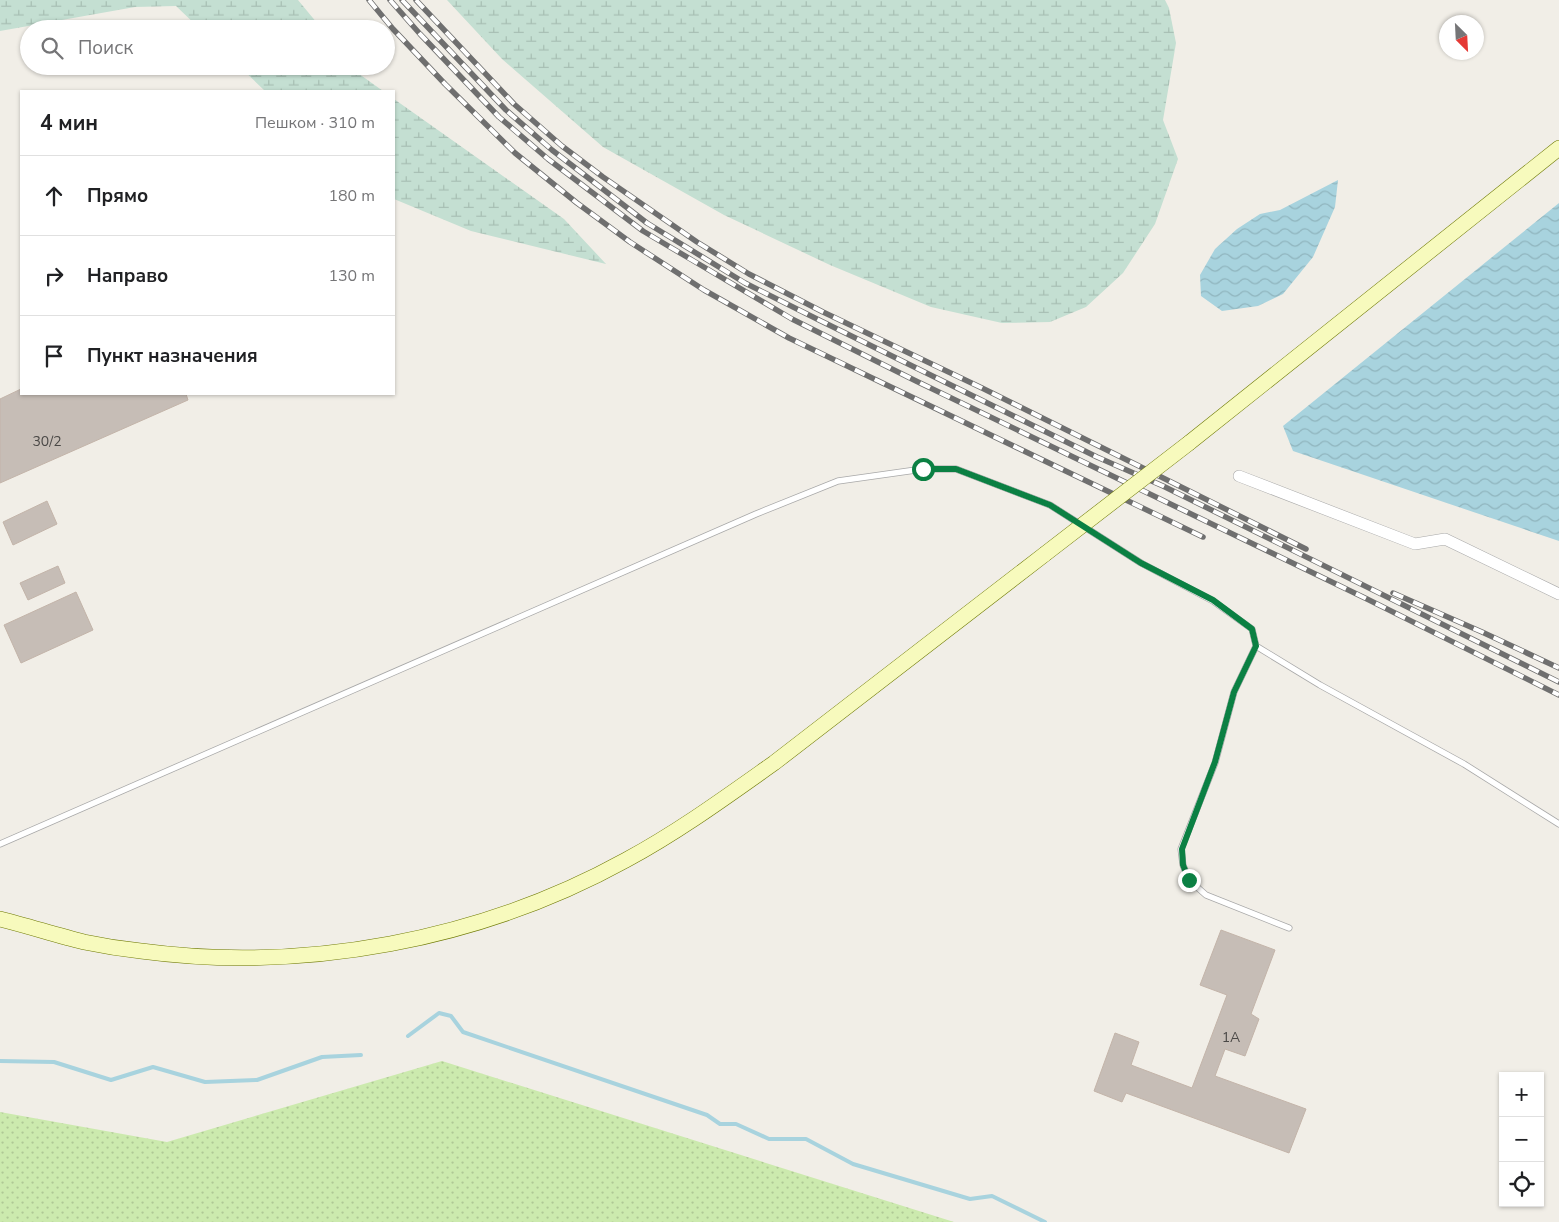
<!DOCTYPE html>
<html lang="ru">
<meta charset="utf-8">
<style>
:root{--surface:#fff;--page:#f2f2f2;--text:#202124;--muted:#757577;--line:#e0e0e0}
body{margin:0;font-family:"Nunito Sans",sans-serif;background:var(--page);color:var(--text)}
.controls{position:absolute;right:15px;bottom:15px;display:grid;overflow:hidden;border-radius:0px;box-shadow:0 1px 4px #0004}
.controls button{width:45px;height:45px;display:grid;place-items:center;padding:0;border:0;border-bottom:1px solid var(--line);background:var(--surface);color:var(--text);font:25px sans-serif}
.compass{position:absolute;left:1439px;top:15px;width:45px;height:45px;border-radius:50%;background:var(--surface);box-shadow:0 1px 4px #0004;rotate:156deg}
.stop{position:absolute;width:15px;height:15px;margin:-11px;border:4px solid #0b8043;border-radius:50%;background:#fff}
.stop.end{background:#0b8043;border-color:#fff;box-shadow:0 1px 5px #0008}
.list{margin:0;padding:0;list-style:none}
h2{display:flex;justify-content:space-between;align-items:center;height:65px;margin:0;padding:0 20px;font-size:21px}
h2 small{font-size:16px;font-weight:400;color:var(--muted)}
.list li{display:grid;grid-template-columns:32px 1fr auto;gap:15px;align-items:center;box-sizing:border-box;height:80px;padding:0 20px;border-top:1px solid var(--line)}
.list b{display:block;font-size:19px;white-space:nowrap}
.list em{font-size:16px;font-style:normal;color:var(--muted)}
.icon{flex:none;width:28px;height:28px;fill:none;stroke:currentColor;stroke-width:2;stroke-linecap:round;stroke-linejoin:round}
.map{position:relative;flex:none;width:1559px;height:1222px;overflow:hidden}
.search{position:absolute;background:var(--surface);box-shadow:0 1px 4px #0004;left:20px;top:20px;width:375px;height:55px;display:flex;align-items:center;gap:12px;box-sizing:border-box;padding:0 18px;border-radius:28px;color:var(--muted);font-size:19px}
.panel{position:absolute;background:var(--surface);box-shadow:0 1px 4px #0004;left:20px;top:90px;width:375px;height:305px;border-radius:0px}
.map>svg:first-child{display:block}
.grass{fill:url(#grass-dots)}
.wetland{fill:url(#wetland-marsh)}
.water{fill:url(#water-waves)}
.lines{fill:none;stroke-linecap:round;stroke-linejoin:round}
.stream{stroke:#a8d3de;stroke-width:4}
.building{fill:#c6bdb6;stroke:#c3b4a9}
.lane-casing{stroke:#a8a8a8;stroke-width:7}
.street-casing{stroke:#a8a8a8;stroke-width:12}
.secondary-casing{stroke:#6f7a05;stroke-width:16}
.lane{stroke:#fff;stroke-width:5.5}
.street{stroke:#fff;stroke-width:11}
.secondary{stroke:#f7fabd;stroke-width:15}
.rail-casing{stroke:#6f6f6f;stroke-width:5.5}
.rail{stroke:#fff;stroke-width:4;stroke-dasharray:11;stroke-linecap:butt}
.secondary-bridge-casing{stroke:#6f7a05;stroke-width:16;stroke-linecap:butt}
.secondary-bridge{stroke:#f7fabd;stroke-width:15}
.route{stroke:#0b8043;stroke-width:6}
.labels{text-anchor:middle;stroke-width:4;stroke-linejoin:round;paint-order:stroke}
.number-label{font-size:14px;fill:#4a4846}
</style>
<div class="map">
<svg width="1559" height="1222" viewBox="0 0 1559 1222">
<defs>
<pattern id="grass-dots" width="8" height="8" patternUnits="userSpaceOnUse" patternTransform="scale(1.25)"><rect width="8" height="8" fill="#cceaae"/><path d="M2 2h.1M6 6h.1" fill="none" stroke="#afc895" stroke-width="1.8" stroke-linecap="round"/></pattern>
<pattern id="wetland-marsh" width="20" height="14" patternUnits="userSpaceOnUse" patternTransform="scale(1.25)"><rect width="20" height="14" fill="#c4dfd2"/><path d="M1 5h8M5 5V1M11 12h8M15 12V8" fill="none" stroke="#a8bfb4"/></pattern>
<pattern id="water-waves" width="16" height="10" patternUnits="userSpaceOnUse" patternTransform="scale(1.25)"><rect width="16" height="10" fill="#a8d3de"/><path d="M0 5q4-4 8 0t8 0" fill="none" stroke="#90b5be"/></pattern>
</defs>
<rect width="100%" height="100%" fill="#f1eee7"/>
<path class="grass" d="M442 1061 954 1222H0V1112L167 1142Z"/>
<path class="wetland" d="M0 0H298L322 29H200L176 6 135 7 0 31Z
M447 0H1165L1169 8 1176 43 1163 120 1178 159 1155 224 1123 273 1086 307 1050 322 1002 323 931 307 830 265 724 215 603 147 502 59Z
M239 66H348L383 91H265Z
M394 99 564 219 606 264 471 231 394 199Z"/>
<path class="water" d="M1338 180 1335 207 1313 257 1283 294 1258 306 1222 311 1201 296 1200 275 1215 249 1237 229 1260 214 1280 210Z
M1559 203V541L1293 451 1283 426Z"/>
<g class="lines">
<path class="stream" d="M408 1036 439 1013 451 1016 463 1032 707 1115 720 1124H736L769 1139H806L853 1164 970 1199 992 1196 1045 1222
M0 1061 54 1062 111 1080 153 1067 205 1082 257 1080 322 1057 361 1055"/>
</g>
<path class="building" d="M21 389V394H186L188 400 0 483V399Z
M47 501 57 524 13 545 3 522Z
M58 566 65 583 28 600 20 583Z
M76 592 93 630 21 663 4 625Z
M1221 930 1275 950 1251 1014 1259 1019 1245 1056 1225 1049 1215 1076 1306 1109 1289 1153 1126 1093 1122 1102 1094 1091 1115 1033 1139 1042 1131 1065 1192 1088 1227 995 1200 985Z"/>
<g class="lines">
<g class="lane-casing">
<path id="lane" d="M1256 646 1320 685 1464 764 1559 824
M0 844 756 514 838 481 923 469H956L1050 505 1141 563 1213 601 1252 629 1256 646 1234 692 1215 763 1181 849 1183 865 1189 880 1206 895 1289 928"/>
</g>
<g class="street-casing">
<path id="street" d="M1239 476 1415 544 1445 539 1559 594"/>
</g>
<g class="secondary-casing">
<path id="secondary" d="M1189 443 1559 148
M0 919C28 926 56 935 84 942 103 946 122 949 141 951 305 973 481 940 626 860 678 832 726 797 774 763L1045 554"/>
</g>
<use href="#lane" class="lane"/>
<use href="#street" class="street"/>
<use href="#secondary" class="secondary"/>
<g class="rail-casing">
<path id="rail" d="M369 0 393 29 445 84 515 153 577 203 630 242 704 290 789 338 1203 537
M390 0 420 34 499 117 548 159 643 231 692 260 792 319 916 381 1367 599 1559 695
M402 0 506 110 552 150 647 223 745 283 819 320 1097 457 1163 486 1559 682
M416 0 514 104 562 146 603 177 697 242 749 274 823 312 982 388 1306 549
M1393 593 1482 632 1559 668"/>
</g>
<use href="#rail" class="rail"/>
<g class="secondary-bridge-casing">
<path id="secondary-bridge" d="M1045 554 1189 443"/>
</g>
<use href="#secondary-bridge" class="secondary-bridge"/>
</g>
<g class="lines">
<path class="route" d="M923 469H956L1050 505 1141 563 1213 600 1252 629 1256 646 1234 692 1215 762 1182 849 1183 865 1189 880"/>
</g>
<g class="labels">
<g class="number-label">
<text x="47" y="446">30/2</text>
<text x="1231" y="1042">1А</text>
</g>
</g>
</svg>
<div class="controls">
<button>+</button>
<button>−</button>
<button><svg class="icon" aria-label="locate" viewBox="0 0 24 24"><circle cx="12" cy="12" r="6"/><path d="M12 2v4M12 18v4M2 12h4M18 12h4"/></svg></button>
</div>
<svg class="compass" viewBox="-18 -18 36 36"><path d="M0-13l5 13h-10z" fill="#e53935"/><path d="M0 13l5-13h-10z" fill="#757577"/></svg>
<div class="stop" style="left:923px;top:469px"></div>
<div class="stop end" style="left:1189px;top:880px"></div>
<div class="search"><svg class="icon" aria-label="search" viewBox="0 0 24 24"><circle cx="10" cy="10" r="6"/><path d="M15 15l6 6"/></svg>Поиск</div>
<section class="panel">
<h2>4 мин<small>Пешком · 310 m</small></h2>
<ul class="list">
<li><svg class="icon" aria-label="ahead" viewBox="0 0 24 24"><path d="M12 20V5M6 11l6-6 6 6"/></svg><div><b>Прямо</b></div><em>180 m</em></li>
<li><svg class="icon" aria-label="right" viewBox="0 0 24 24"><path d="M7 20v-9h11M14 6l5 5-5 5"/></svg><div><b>Направо</b></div><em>130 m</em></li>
<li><svg class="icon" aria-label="arrive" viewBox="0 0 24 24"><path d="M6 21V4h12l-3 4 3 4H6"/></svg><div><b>Пункт назначения</b></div></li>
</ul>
</section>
</div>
